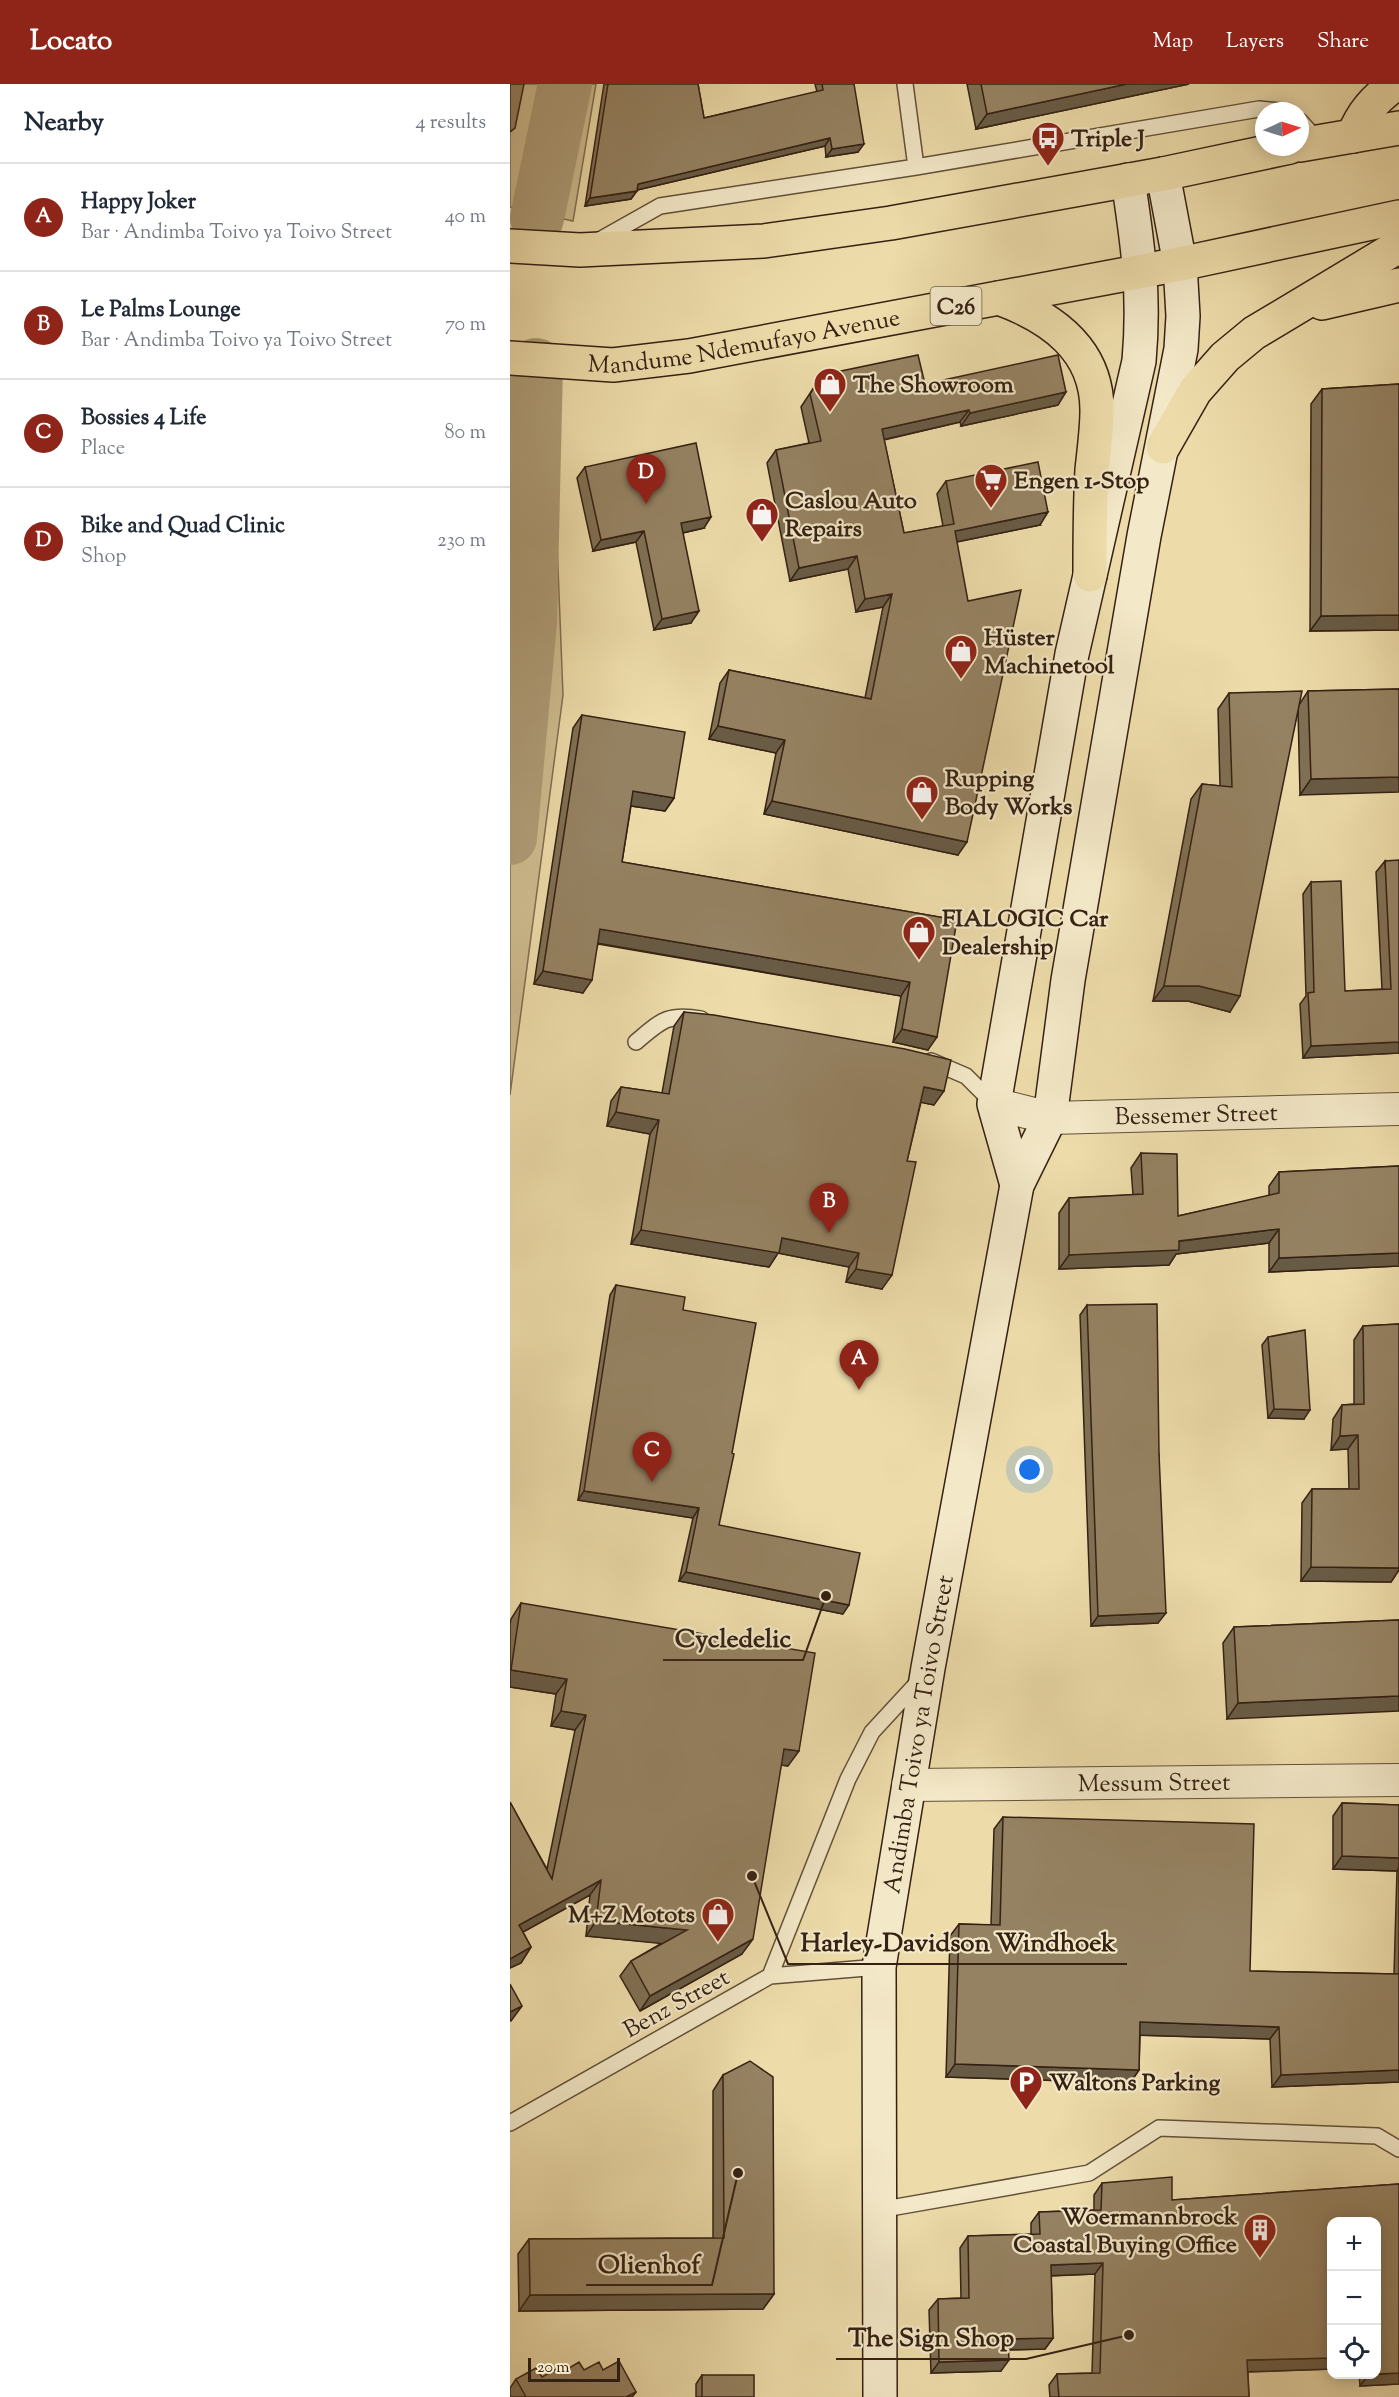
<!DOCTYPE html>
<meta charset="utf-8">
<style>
:root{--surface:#fff;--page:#f6f6f7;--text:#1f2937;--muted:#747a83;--line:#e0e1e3;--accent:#8f2418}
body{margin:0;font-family:"Sorts Mill Goudy",serif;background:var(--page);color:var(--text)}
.controls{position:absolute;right:18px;bottom:18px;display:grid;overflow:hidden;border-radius:12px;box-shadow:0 3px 15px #0003}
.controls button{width:54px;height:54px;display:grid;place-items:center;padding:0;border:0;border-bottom:2px solid var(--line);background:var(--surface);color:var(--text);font:30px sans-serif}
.compass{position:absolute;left:745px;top:18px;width:54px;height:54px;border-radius:50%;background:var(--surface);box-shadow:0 3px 15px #0003;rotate:86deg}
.scale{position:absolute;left:18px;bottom:15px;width:92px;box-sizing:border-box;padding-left:6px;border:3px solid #352114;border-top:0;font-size:16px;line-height:21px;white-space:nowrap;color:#352114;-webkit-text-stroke:4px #f3e8c8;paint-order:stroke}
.you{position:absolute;left:520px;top:1386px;width:21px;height:21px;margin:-15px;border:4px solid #fff;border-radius:50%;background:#1a73e8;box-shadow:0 0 0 9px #1a73e833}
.badge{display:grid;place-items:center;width:39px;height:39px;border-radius:50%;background:var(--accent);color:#fff;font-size:20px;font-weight:700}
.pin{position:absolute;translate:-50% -50px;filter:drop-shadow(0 2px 3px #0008)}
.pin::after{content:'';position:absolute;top:32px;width:21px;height:18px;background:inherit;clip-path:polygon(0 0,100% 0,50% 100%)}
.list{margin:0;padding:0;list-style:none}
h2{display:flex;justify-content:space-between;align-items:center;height:78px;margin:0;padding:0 24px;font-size:26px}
h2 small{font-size:20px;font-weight:400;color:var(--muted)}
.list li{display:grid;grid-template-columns:39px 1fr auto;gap:18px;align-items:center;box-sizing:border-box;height:108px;padding:0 24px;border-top:2px solid var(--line)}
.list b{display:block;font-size:22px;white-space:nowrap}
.list p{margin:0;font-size:20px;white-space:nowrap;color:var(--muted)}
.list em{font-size:20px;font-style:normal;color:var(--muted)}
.icon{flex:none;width:33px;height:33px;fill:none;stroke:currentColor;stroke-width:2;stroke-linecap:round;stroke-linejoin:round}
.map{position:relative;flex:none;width:889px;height:2313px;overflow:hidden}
header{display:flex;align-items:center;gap:36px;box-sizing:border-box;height:84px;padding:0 30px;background:var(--accent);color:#fff}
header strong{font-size:28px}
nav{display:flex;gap:33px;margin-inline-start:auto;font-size:21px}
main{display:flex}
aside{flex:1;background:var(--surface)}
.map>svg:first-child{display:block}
.green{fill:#cebc90;stroke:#826e52;stroke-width:1.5}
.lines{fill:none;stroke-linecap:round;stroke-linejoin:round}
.river{stroke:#ae9c77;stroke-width:54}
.lane-casing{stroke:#63503a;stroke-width:18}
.street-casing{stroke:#63503a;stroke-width:34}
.secondary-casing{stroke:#352114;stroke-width:36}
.primary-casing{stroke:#352114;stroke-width:36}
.lane{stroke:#f3e8c8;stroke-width:15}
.street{stroke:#f3e8c8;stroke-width:32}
.secondary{stroke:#f3e8c8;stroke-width:33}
.primary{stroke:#eddcaa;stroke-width:33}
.wall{fill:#807054;stroke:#352114;stroke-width:1.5}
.shaded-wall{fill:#685b45;stroke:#352114;stroke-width:1.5}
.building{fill:#958262;stroke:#352114;stroke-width:1.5}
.labels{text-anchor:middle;stroke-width:4.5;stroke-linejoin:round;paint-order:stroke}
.shield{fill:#f3e8c8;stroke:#6e5d4a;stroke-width:1.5}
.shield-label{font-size:22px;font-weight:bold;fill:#352114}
.poi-label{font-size:24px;font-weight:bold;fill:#352114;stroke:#f3e8c8;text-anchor:start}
.street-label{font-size:24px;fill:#352114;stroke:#f3e8c8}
.leader{fill:none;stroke:#352114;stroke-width:2}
.callout-dot{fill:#352114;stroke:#f3e8c8;stroke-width:2}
.callout-label{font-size:26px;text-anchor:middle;font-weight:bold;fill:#352114;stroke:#f3e8c8;stroke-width:4.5;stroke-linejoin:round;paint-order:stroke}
</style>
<header>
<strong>Locato</strong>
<nav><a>Map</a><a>Layers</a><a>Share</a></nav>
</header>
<main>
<aside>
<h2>Nearby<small>4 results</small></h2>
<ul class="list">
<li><span class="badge">A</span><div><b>Happy Joker</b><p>Bar · Andimba Toivo ya Toivo Street</p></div><em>40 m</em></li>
<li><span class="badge">B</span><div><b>Le Palms Lounge</b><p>Bar · Andimba Toivo ya Toivo Street</p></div><em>70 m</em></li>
<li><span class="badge">C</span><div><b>Bossies 4 Life</b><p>Place</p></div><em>80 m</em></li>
<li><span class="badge">D</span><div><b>Bike and Quad Clinic</b><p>Shop</p></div><em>230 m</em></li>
</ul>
</aside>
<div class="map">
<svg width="889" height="2313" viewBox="0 0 889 2313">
<rect width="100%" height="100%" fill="#eddcaa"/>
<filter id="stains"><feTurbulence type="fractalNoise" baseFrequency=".00333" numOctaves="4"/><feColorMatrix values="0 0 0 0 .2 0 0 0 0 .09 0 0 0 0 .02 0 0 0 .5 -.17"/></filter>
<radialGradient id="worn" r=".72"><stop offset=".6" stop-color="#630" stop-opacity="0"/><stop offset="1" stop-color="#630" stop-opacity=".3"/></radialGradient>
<path class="green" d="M13 0H86L63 137 0 123V49Z
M44 382 53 611 0 1011V383Z"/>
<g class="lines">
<path class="river" d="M27 134 55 0
M0 754 20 538 26 281"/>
<g class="lane-casing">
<path id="lane" d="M395 0 406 83
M790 37 808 57
M86 158 150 122 406 83 749 25 771 27
M126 958C151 937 157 929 191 935
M421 977 456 992 484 1020
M260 1892 338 1695 362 1648 410 1596
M0 2039 260 1892 369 1883
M369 2126 579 2089 649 2044 867 2052 889 2065"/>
</g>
<g class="street-casing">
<g id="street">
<path id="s1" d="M484 1020 540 1034 889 1025"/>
<path id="s2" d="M398 1701 889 1696"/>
</g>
</g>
<g class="secondary-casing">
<g id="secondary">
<path d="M507 1101 484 1020 562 570 629 277C635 211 628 161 618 96"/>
<path id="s3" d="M370 2313 369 1883 418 1584 507 1101 540 1034 558 896 634 452 671 265 673 232 670 180 653 90"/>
</g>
</g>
<g class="primary-casing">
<g id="primary">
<path d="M843 52C853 28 864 16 885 0"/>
<path d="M790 61 889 44"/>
<path d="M0 162 70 166 254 157 381 139 653 90 780 63"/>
<path d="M489 214C541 233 587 265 587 326 587 346 584 366 582 386 580 421 580 456 580 491"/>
<path d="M812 219 889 201"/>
<path id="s4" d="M0 274 103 281 179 272 670 180 889 133"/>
<path d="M653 363 685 307 715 273 744 249 889 162"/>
</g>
</g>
<use href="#lane" class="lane"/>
<use href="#street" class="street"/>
<use href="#secondary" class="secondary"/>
<use href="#primary" class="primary"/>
</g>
<path class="wall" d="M94 0H188L194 34 307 8 305 0H344L348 68 316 73 315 62 127 106 121 115 75 122Z
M457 0H679L466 45Z
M312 291 415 300 548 321 451 342 450 338 374 356 394 449 433 442 427 410 436 397 530 441 447 458 448 771 254 730 266 669 199 655 210 599 219 586 355 614 373 523 346 528 338 485 280 497 257 379 266 366 299 359 291 323Z
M889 300V546L800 547 801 320 812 305Z
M75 383 194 444 173 449 181 539 144 546 126 458 83 467 67 394Z
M889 605 790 711 788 626 720 928 678 917H643L681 715 692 700 710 702 708 625 719 609 789 621 798 607Z
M72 631 164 714 155 727 121 722 112 778 447 836 418 966 383 958 391 912 88 860 73 909 24 900 63 644Z
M875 777 889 969 793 974 790 920 796 912 793 810 801 798 835 907 872 905 866 788Z
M174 928 424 1021 411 1018 397 1077 372 1205 336 1198 339 1183 268 1169 259 1183 121 1160 140 1050 97 1042 101 1017 111 1003 152 1009 164 942Z
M631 1069 668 1132 759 1112V1102L769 1088 889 1082V1182L759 1188V1159L666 1170 659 1181 549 1185V1129L559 1114 623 1111 621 1084Z
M106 1201 173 1226 209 1441 333 1530 169 1497 183 1434 68 1416 100 1211Z
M577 1221 649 1370 648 1539 581 1542 570 1231Z
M889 1240V1486L881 1498 791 1497 792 1419 802 1405H839L838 1365 821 1366 823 1335 832 1321 844 1320V1256L853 1242Z
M758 1253 794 1335 758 1334 752 1261Z
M11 1519 278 1682 271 1681 232 1870 130 1927 110 1892 121 1877 152 1859 76 1852 80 1811 13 1848 21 1863 11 1879 0 1884V1718L37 1785 65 1646 41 1642 46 1610 0 1603V1540L1 1535Z
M889 1536 717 1635 713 1559 724 1543Z
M832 1719 889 1721V1998L762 2003 760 1955 630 1951 629 1986 620 1999 436 1993 440 1852 449 1840 481 1841 484 1745 493 1733 740 1887 884 1890 887 1787 823 1785V1732Z
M213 1991 264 2210 253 2225 9 2227 8 2170 19 2155 203 2154V2007Z
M592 2099 662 2116 889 2100V2300L850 2302 849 2290H867L822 2138V2285L738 2288 739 2313H540L539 2301 547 2290 582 2289 585 2190 541 2192 543 2254 535 2265 498 2266 491 2287 421 2289 419 2226 428 2215 451 2214 450 2164 458 2152 521 2150V2139L529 2128 584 2126V2111Z
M93 2286 126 2308 122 2313H1L0 2311V2304L6 2295 32 2293 51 2289Z
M192 2291 244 2313H186V2300Z"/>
<path class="shaded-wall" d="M617 0H679L466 45 477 30Z
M320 54 315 62 123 107 128 100Z
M354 60 348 68 316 73 322 65Z
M127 107 121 115 75 122 80 114Z
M556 308 548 321 451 342 460 329Z
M459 326 450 338 363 358 372 345Z
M538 428 530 441 436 460 445 447Z
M201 433 194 444 163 451 171 439Z
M134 447 126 458 83 467 91 456Z
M347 472 338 485 280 497 289 484Z
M382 510 373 523 346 528 355 515Z
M189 527 181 539 144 546 152 535Z
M889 531V546L800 547 811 532Z
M208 642 275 656 266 669 199 655Z
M889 693V708L790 711 801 695Z
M123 707 164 714 155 727 114 721Z
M262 717 457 758 448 771 254 730Z
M90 845 400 898 391 912 81 858Z
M33 887 82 896 73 909 24 900Z
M654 902H689L730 912 720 928 678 917H643Z
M392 945 427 953 418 966 383 958Z
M889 958V969L793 974 801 962Z
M414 1003 434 1007 424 1021 404 1017Z
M106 1028 149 1036 140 1050 97 1042Z
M769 1145 759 1159 666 1170 659 1181 549 1185 559 1171Z
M131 1146 272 1154 349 1169 339 1183 268 1169 259 1183 121 1160Z
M889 1169V1182L759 1188 769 1174Z
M346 1185 382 1191 372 1205 336 1198Z
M764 1325 800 1326 794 1335 758 1334Z
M848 1351 838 1365 821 1366 830 1352Z
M74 1407 189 1424 183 1434 68 1416Z
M801 1483 889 1484V1486L881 1498 791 1497Z
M176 1488 339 1521 333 1530 169 1497Z
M656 1529 648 1539 581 1542 588 1532Z
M1 1586 57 1595 46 1610 0 1603V1587Z
M889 1612V1627L717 1635 728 1619Z
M51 1627 76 1631 65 1646 41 1642Z
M274 1665 289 1667 278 1682 263 1680Z
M832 1772 889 1774V1783L887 1787 823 1785Z
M91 1796 80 1811 0 1855 9 1841Z
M86 1837 177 1846 166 1861 76 1852Z
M243 1855 232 1870 130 1927 140 1912Z
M21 1863 11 1879 0 1884V1875Z
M12 1922 1 1937H0V1928Z
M630 1938 769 1943 760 1955 621 1951Z
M445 1980 629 1986 620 1999 436 1993Z
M889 1986V1998L762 2003 771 1991Z
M593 2179 585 2190 533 2192 541 2181Z
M264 2210 253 2225 9 2227 20 2211Z
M543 2254 535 2265 490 2266 498 2255Z
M822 2274V2285L729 2288 737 2276Z
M499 2276 491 2287 421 2289 429 2278Z
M889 2289V2300L850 2302 858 2291Z
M126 2308 122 2313H116Z"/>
<path class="building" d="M0 0H14L5 44 0 48Z
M98 0H188L194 34 313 6 312 0H344L354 60 322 65 320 54 128 100 127 107 80 114Z
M471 0H617L477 30Z
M408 271 415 300 548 271 556 308 460 329 459 326 372 345 394 449 444 440 436 397 528 378 538 428 445 447 458 517 511 506 457 758 262 717 275 656 208 642 219 586 361 615 382 510 355 515 347 472 289 484 266 366 311 357 300 310 312 291Z
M889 300V531L811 532 812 305Z
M186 359 201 433 171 439 189 527 152 535 134 447 91 456 75 383Z
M889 605V693L801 695 798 607Z
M792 607 730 912 689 902H654L692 700 722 703 719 609Z
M72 631 175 648 164 714 123 707 112 778 447 836 427 953 392 945 400 898 90 845 82 896 33 887Z
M889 776V958L801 962 798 909 804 908 801 798 831 797 835 907 881 905 875 777Z
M174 928 204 931 395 965 441 976 434 1007 414 1003 397 1077 406 1078 382 1191 346 1185 349 1169 272 1154 269 1169 131 1146 149 1036 106 1028 111 1003 159 1010Z
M631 1069 667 1070 668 1132 769 1109V1088L889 1082V1169L769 1174V1145L669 1157V1166L559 1171V1114L633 1110Z
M106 1201 175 1213 173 1226 246 1239 222 1369 224 1370 209 1441 350 1469 339 1521 176 1488 189 1424 74 1407Z
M647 1220 649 1370 656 1529 588 1532 577 1221Z
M889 1240V1484L801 1483 802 1405H849L848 1351 830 1352 832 1321 854 1320 853 1242Z
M795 1246 800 1326 764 1325 758 1253Z
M11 1519 305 1569 289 1667 274 1665 243 1855 140 1912 121 1877 177 1846 86 1837 91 1796 9 1841 21 1863 0 1875V1718L42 1795 76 1631 51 1627 57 1595 1 1586Z
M889 1536V1612L728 1619 724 1543Z
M832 1719 889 1721V1774L832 1772Z
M493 1733 744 1740 740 1887 889 1890V1986L771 1991 769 1943 630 1938 629 1986 445 1980 449 1840 490 1841Z
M0 1900 12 1922 0 1928Z
M240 1977 263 1993 264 2210 20 2211 19 2155 214 2154 213 1991Z
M662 2093V2116L889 2100V2289L867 2290V2138H822V2274L737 2276 739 2313H549L547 2290 590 2289 593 2179 541 2181 543 2254 498 2255 499 2276 429 2278 428 2215 459 2214 458 2152 530 2150 529 2128 591 2126 592 2099Z
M109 2277 126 2308 116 2313H16L6 2295 26 2284 32 2293 48 2284 51 2289 69 2278 74 2286 89 2278 93 2286Z
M192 2291H244V2313H192Z"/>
<defs>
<g id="bus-pin" transform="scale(1.725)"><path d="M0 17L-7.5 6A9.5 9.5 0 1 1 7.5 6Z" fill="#8f2418" stroke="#f3e8c8"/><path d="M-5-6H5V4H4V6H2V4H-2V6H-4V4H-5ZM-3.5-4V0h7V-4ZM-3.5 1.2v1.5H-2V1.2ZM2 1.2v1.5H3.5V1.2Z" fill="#fff"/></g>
<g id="shop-pin" transform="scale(1.725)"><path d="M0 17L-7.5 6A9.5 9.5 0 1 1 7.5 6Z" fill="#8f2418" stroke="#f3e8c8"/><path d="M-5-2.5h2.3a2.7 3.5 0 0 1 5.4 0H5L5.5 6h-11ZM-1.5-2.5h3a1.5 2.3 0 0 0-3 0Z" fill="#fff"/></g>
<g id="supermarket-pin" transform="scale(1.725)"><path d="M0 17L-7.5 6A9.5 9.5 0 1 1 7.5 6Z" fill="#8f2418" stroke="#f3e8c8"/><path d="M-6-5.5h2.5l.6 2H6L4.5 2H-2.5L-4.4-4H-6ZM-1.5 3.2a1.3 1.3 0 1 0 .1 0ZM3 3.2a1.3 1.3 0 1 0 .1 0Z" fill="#fff"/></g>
<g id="parking-pin" transform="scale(1.725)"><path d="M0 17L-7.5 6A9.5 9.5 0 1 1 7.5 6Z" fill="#8f2418" stroke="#f3e8c8"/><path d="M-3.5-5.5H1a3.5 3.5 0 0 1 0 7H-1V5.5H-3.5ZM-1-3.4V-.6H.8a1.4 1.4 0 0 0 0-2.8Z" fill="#fff"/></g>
<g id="building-pin" transform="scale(1.725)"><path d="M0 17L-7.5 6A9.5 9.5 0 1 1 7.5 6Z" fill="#8f2418" stroke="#f3e8c8"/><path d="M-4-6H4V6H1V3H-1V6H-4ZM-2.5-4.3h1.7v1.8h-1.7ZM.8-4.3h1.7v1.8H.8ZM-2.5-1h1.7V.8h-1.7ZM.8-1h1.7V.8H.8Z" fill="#fff"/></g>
</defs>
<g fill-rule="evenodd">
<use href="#bus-pin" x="538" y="54"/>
<use href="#shop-pin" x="320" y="300"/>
<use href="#supermarket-pin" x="481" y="396"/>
<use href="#shop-pin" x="252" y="430"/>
<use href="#shop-pin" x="451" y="567"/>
<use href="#shop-pin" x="412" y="708"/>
<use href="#shop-pin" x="409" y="848"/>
<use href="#shop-pin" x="208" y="1830"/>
<use href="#parking-pin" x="516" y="1998"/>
<use href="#building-pin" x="750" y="2146"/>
</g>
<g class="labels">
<rect class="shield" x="420.5" y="203" width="51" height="38" rx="4.5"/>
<g class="shield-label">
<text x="446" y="230">C26</text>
</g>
<g class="poi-label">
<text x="561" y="62">Triple J</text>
<text x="343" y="308">The Showroom</text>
<text x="504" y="404">Engen 1-Stop</text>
<text x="275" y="424">Caslou Auto<tspan x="275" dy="28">Repairs</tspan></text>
<text x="474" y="561">Hüster<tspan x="474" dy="28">Machinetool</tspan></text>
<text x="435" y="702">Rupping<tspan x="435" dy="28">Body Works</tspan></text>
<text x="432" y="842">FIALOGIC Car<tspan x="432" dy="28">Dealership</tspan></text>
<text x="185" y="1838" text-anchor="end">M+Z Motots</text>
<text x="539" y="2006">Waltons Parking</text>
<text x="727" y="2140" text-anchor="end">Woermannbrock<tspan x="727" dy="28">Coastal Buying Office</tspan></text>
</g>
<g class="street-label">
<text dy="8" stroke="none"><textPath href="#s4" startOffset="236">Mandume Ndemufayo Avenue</textPath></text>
<text dy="8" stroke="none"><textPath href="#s1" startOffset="204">Bessemer Street</textPath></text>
<text dy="8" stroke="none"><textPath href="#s3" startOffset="666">Andimba Toivo ya Toivo Street</textPath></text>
<text dy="8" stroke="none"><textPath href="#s2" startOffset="246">Messum Street</textPath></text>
<text transform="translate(166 1919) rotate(-29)" y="8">Benz Street</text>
</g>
</g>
<path class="leader" d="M316 1512L293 1576H153M242 1792L278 1880H617M228 2089L202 2201H76M619 2251L516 2275H326"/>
<g class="callout-dot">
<circle cx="316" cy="1512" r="6"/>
<circle cx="242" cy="1792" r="6"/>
<circle cx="228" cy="2089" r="6"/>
<circle cx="619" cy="2251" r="6"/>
</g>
<g class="callout-label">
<text x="223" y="1563">Cycledelic</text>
<text x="448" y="1867">Harley-Davidson Windhoek</text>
<text x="139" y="2189">Olienhof</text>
<text x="421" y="2262">The Sign Shop</text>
</g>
<rect width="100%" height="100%" filter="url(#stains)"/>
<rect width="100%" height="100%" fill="url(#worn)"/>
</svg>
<div class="controls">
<button>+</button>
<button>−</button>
<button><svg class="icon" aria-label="locate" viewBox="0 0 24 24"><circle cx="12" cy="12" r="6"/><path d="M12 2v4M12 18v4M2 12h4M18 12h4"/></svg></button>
</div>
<svg class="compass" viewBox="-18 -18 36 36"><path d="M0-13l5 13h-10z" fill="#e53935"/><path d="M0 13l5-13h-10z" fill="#747a83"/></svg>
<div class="scale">20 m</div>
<div class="you"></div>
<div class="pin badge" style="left:349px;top:1306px">A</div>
<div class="pin badge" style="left:319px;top:1149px">B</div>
<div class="pin badge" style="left:142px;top:1398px">C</div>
<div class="pin badge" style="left:136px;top:420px">D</div>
</div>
</main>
